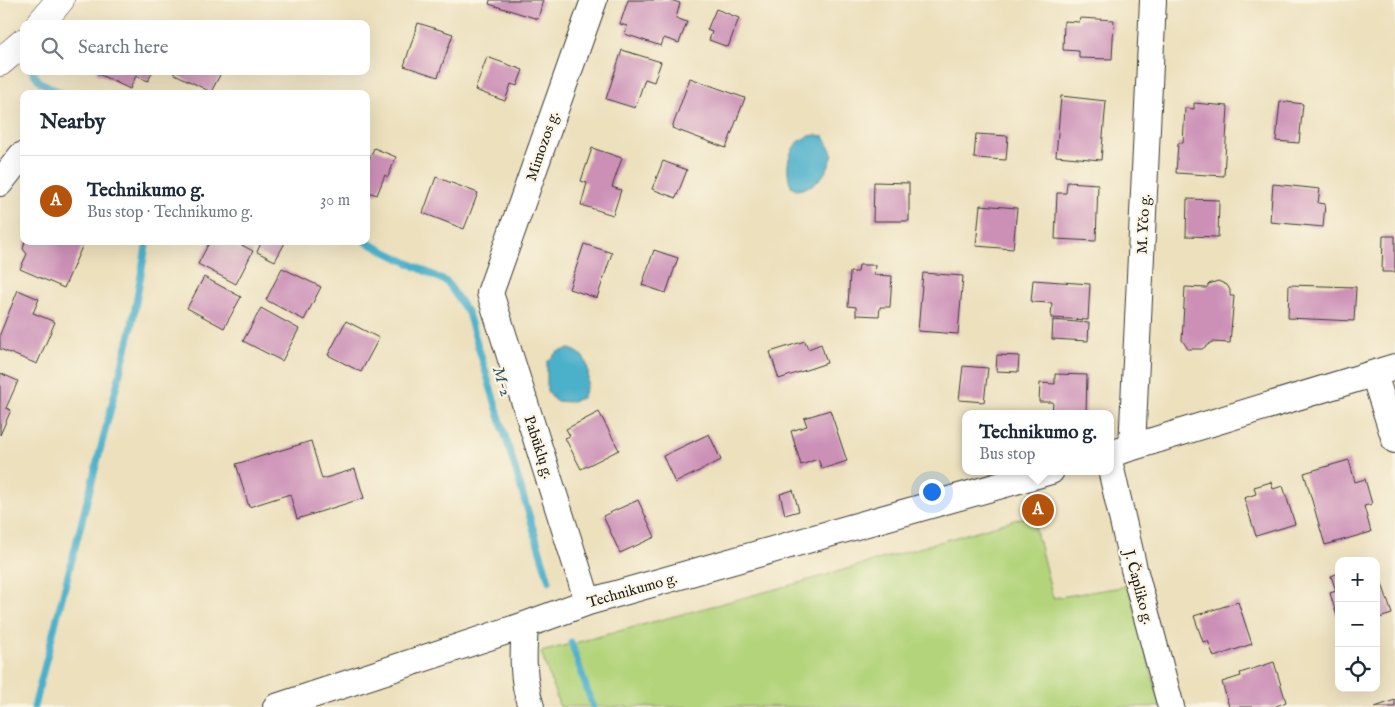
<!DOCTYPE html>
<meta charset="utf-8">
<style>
:root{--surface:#fff;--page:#f6f6f7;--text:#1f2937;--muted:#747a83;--line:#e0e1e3;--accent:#b45309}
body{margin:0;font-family:"IM FELL English",serif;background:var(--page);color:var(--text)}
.controls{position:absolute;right:15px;bottom:15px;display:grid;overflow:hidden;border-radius:10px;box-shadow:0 5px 20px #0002}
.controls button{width:45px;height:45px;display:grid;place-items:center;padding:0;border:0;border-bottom:1px solid var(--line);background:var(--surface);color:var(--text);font:25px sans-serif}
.you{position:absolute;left:931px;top:491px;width:18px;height:18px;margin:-12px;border:4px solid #fff;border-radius:50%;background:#1a73e8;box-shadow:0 0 0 8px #1a73e833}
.badge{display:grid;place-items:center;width:32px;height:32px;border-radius:50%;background:var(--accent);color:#fff;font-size:16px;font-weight:700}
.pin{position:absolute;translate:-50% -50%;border:2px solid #fff;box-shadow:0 1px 5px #0006}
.popup{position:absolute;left:962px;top:410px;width:152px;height:65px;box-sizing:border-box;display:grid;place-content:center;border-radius:10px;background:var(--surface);filter:drop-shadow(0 1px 4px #0005);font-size:16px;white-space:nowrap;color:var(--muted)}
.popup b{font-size:19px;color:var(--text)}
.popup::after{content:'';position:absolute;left:50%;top:100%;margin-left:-10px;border:10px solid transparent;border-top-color:var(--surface)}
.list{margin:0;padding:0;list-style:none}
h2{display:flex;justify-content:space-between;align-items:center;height:65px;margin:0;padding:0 20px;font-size:21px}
h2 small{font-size:16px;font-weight:400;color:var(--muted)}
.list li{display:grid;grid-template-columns:32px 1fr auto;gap:15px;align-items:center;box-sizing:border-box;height:90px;padding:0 20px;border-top:1px solid var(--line)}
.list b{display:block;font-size:19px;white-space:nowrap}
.list p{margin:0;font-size:16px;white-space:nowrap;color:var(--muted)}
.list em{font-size:16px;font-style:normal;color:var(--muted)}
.icon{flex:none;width:28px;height:28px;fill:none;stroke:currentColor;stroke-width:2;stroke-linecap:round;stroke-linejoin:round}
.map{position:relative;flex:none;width:1395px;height:707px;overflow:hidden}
.search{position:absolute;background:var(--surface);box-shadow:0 5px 20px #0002;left:20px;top:20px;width:350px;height:55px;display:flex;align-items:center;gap:12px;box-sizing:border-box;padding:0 18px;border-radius:10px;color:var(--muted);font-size:19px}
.panel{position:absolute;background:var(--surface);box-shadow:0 5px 20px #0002;left:20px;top:90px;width:350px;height:155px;border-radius:10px}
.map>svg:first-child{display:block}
.green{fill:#b4d47b;stroke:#68784c}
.water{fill:#4bb0ca;stroke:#346673}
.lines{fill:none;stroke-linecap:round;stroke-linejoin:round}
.stream{stroke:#4bb0ca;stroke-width:7}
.building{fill:#cc90b7}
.street-casing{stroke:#3b3934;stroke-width:28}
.secondary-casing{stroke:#3b3934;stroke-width:29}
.street{stroke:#fff;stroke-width:26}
.secondary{stroke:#fff;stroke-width:28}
.labels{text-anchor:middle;stroke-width:4.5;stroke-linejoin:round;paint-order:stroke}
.street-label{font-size:15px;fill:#1c1c1c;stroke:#fcf5e5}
.water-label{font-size:16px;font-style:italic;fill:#2f5762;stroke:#fcf5e5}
</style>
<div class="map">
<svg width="1395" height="707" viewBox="0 0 1395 707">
<rect width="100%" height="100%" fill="#fcf5e5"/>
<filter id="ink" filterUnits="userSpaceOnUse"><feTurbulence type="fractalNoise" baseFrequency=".02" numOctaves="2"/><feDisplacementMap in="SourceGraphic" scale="10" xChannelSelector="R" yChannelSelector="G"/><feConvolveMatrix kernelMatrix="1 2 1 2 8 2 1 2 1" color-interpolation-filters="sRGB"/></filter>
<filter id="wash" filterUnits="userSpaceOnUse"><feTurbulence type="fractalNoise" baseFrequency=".0096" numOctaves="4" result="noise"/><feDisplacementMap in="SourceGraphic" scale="20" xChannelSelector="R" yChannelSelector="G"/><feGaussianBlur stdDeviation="1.12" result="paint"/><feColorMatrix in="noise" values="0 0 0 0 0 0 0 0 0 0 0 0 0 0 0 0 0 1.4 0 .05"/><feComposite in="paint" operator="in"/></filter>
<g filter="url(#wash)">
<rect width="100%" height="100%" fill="#ece0bd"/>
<path class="green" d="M1032 515 1053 598 1128 586 1161 707H560L541 652 802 582Z"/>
<path class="water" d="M815 135 824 136 833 155C826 175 819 185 798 190L791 186C783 164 790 138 815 135Z
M569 349C593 354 591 381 582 398L569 402 555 401 547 391V362L557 352Z"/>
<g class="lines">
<path class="stream" d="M32 71 40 82 64 94
M364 241 447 282 468 313 549 581
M571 642 593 707
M34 707 131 330 147 241"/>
</g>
<g id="blocks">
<path class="building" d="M490 0H543L538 19 489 4Z
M628 0H670L680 3 676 18 687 22 679 43 664 38 661 46 625 34 627 26 620 24Z
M716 9 739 18 728 47 709 40 712 32 707 30Z
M1080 18 1114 20 1112 59 1079 58V51L1063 50 1064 21 1079 22Z
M418 23 453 34 438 77 404 66Z
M622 50 661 62 654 82 645 79 635 108 606 99Z
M487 57 523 70 517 86 511 84 505 101 475 90Z
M97 71H153L148 81 136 76 130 89 96 73Z
M174 71H213L220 75 211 92 173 73Z
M690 78 745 98 726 148 672 128Z
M1061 96 1106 101 1101 160 1056 156Z
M1280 101 1303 104 1299 143 1276 141Z
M1194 103 1228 106 1224 176 1176 173 1178 143H1183L1185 108 1194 109Z
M976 134 1008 136 1006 160 974 158Z
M374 148 396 157 388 177 385 175 377 195 366 191V177L369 169 366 167Z
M592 148 622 158 612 187 621 190 613 215 581 205 587 183 581 181Z
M663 161 687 170 676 198 652 189Z
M436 177 478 193 464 229 423 213Z
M874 182 909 183V221H873Z
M1067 182 1098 184 1096 241 1055 239 1057 193H1066Z
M1273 184 1320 189 1318 203 1325 204 1323 227 1270 222Z
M1187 199 1219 200 1218 237 1186 236Z
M980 205 1017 208 1013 249 976 246Z
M1383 236H1395V272H1382Z
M25 241 84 242 64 288 20 269 27 254 23 249Z
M210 241H234L253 251 236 284 198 264Z
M262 241H286L275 261 257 252Z
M584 244 612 253 597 298 569 289Z
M654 250 678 258 666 293 642 285Z
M859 265H875L874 275 892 276 890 307H880L879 316 856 315V307L848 306 850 272H858Z
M282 268 321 287 304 320 266 300Z
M923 273 963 276 958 334 918 331Z
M204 277 241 297 224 328 187 308Z
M1033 280 1090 284 1088 320 1051 318 1052 303 1031 302Z
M1218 281 1227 285 1230 290V296H1234L1230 343 1212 342 1202 349H1188L1182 340 1185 287 1206 288 1209 284Z
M1289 285 1356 287 1354 321 1288 318Z
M18 290 39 299 33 313 55 322 37 364 0 349V334Z
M261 308 299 329 282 361 243 341Z
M1053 320 1089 323 1088 341 1052 339Z
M346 321 379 338 361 372 328 355Z
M805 341 808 349 821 344 827 363 779 379 770 352Z
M997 355 1019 356 1018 372 996 371Z
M963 366 988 368 984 402 959 400Z
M0 373 18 381 6 408 11 410 0 435Z
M1055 374 1087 375 1086 414H1052L1053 402H1039L1040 383 1055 384Z
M830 410 847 461 822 469 818 459 801 465 791 431 807 426 804 418Z
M599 412 619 450 581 469 565 438 570 436 566 429Z
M709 434 721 460 675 483 663 456Z
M311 441 322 479 355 469 364 498 297 519 290 494 249 507 236 464Z
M1349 460 1355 482 1365 479 1372 504 1364 506 1371 532 1325 545 1304 473Z
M1271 482 1273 489 1283 486 1295 524 1256 536 1244 498 1256 494 1254 487Z
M793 490 799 511 785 515 780 494Z
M638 500 655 537 620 553 603 516Z
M1376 565 1392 614 1376 619Z
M1339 573V620H1338L1330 593 1336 591 1331 576Z
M1238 602 1252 644 1214 657 1208 641 1203 642 1194 616Z
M1274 662 1286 702 1274 707H1229L1222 682 1241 676 1240 673Z
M1395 700V707H1375Z"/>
</g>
</g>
<g filter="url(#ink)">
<use href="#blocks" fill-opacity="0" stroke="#3b3934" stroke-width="1"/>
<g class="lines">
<g class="street-casing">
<path id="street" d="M0 183 21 156
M1374 374 1395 440
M1132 447 1153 0
M1110 454 1395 367
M1110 465 1134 569 1171 707
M588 602 490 293 594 0
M525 625C523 654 522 679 531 707
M276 707 525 625 588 602 1051 471"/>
</g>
<g class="secondary-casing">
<path id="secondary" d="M40 24 60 0
M0 62 24 42"/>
</g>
<use href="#street" class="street"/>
<use href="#secondary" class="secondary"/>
</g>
</g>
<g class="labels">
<g class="street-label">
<text transform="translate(542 146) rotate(-71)" y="5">Mimozos g.</text>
<text transform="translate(1143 224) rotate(-87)" y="5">M. Yčo g.</text>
<text transform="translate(539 447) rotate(72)" y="5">Pabūklų g.</text>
<text transform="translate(1139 587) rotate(75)" y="5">J. Čapliko g.</text>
<text transform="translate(632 590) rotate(-16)" y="5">Technikumo g.</text>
</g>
<g class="water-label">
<text transform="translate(503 381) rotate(73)" y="6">M-2</text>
</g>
</g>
</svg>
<div class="controls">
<button>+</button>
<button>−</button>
<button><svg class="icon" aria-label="locate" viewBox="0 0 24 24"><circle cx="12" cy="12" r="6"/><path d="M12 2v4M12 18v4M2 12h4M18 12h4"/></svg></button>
</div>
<div class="you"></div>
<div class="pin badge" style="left:1038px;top:510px">A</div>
<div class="popup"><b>Technikumo g.</b>Bus stop</div>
<div class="search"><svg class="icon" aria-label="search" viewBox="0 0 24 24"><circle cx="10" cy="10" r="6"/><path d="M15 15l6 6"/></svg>Search here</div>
<section class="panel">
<h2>Nearby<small></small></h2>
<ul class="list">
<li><span class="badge">A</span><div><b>Technikumo g.</b><p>Bus stop · Technikumo g.</p></div><em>30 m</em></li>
</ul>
</section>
</div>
